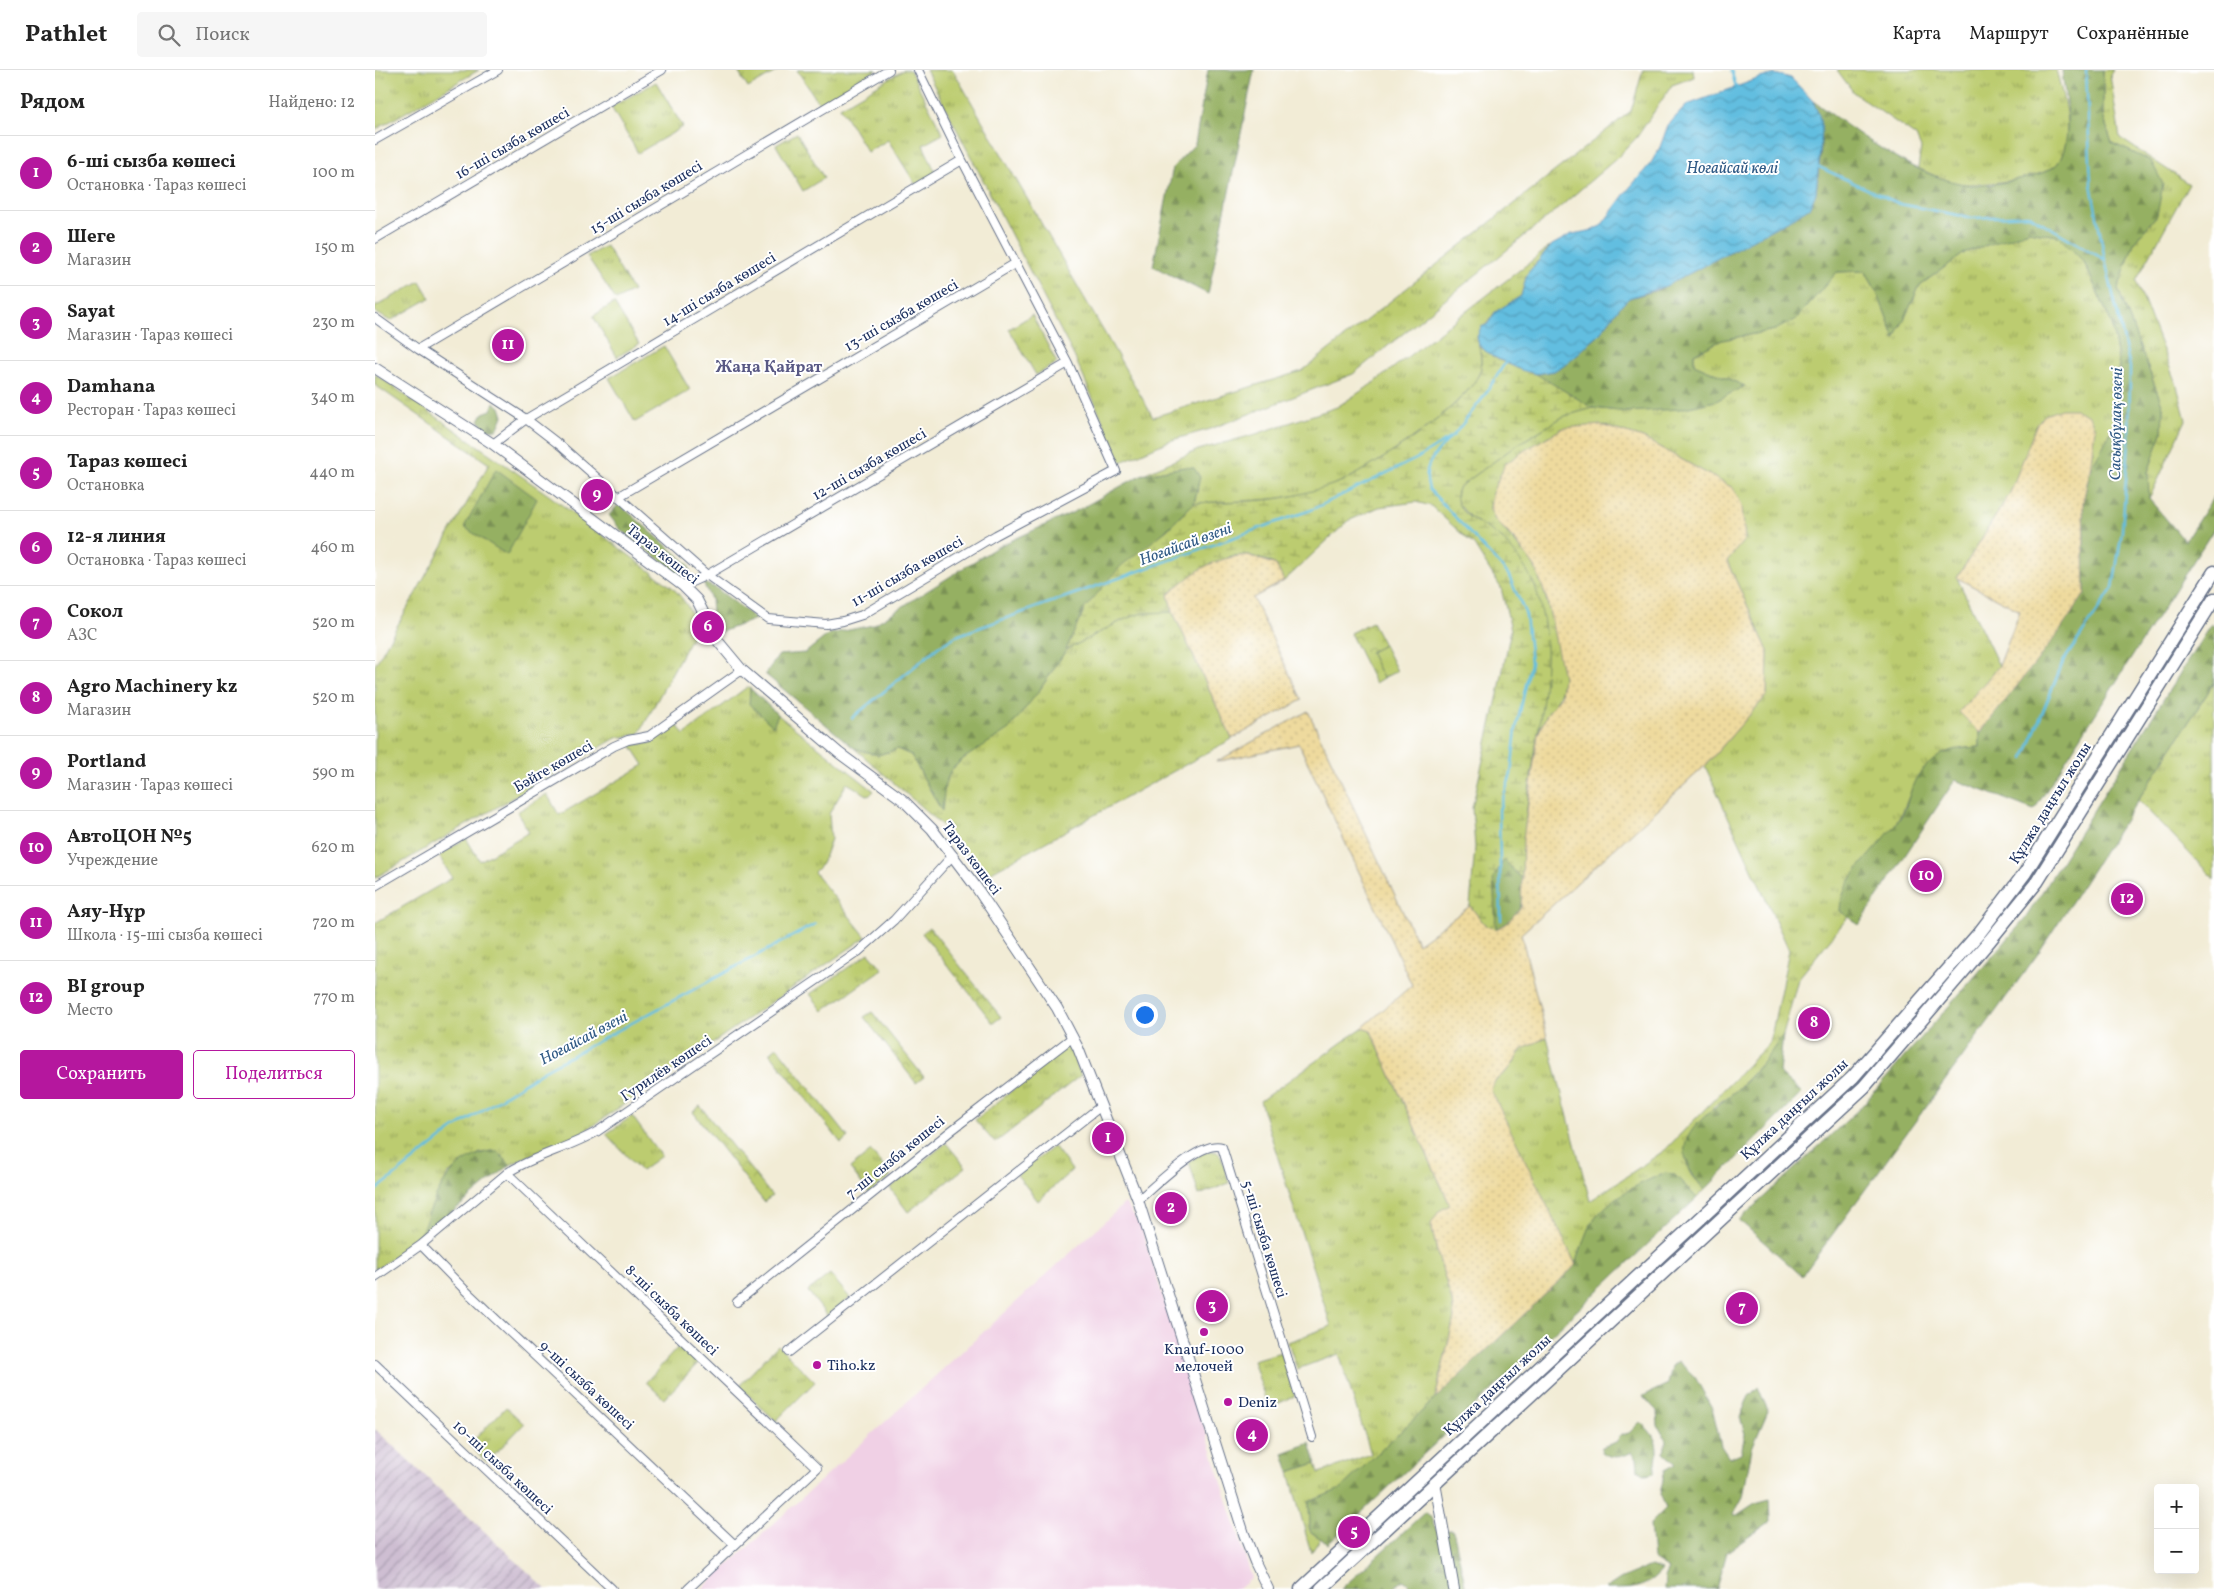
<!DOCTYPE html>
<html lang="ru">
<meta charset="utf-8">
<style>
:root{--surface:#fff;--page:#f6f6f6;--text:#222;--muted:#767676;--line:#e0e0e0;--accent:#b5179e}
body{margin:0;font-family:Vollkorn,serif;background:var(--page);color:var(--text)}
.controls{position:absolute;right:15px;bottom:15px;display:grid;overflow:hidden;border-radius:5px;box-shadow:0 5px 20px #0002}
.controls button{width:45px;height:45px;display:grid;place-items:center;padding:0;border:0;border-bottom:1px solid var(--line);background:var(--surface);color:var(--text);font:25px sans-serif}
.you{position:absolute;left:769px;top:944px;width:18px;height:18px;margin:-12px;border:4px solid #fff;border-radius:50%;background:#1a73e8;box-shadow:0 0 0 8px #1a73e833}
.badge{display:grid;place-items:center;width:32px;height:32px;border-radius:50%;background:var(--accent);color:#fff;font-size:16px;font-weight:700}
.pin{position:absolute;translate:-50% -50%;border:2px solid #fff;box-shadow:0 1px 5px #0006}
.list{margin:0;padding:0;list-style:none}
h2{display:flex;justify-content:space-between;align-items:center;height:65px;margin:0;padding:0 20px;font-size:21px}
h2 small{font-size:16px;font-weight:400;color:var(--muted)}
.list li{display:grid;grid-template-columns:32px 1fr auto;gap:15px;align-items:center;box-sizing:border-box;height:75px;padding:0 20px;border-top:1px solid var(--line)}
.list b{display:block;font-size:19px;white-space:nowrap}
.list p{margin:0;font-size:16px;white-space:nowrap;color:var(--muted)}
.list em{font-size:16px;font-style:normal;color:var(--muted)}
.actions{display:flex;gap:10px;padding:15px 20px}
.actions a{flex:1;padding:11px 0;border:1px solid var(--accent);border-radius:5px;text-align:center;font-size:18px;color:var(--accent)}
.actions .main{background:var(--accent);color:#fff}
.icon{flex:none;width:28px;height:28px;fill:none;stroke:currentColor;stroke-width:2;stroke-linecap:round;stroke-linejoin:round}
.map{position:relative;flex:none;width:1839px;height:1519px;overflow:hidden}
header{display:flex;align-items:center;gap:30px;box-sizing:border-box;height:70px;padding:0 25px;background:var(--surface);border-bottom:1px solid var(--line)}
header strong{font-size:24px}
nav{display:flex;gap:28px;margin-inline-start:auto;font-size:18px}
.search{width:350px;height:45px;background:var(--page);display:flex;align-items:center;gap:12px;box-sizing:border-box;padding:0 18px;border-radius:5px;color:var(--muted);font-size:19px}
main{display:flex}
aside{flex:1;background:var(--surface)}
.map>svg:first-child{display:block}
.built{fill:#f0d0e5}
.industrial{fill:url(#industrial-furrows)}
.grass{fill:url(#grass-tufts);stroke:#6c7e66}
.forest{fill:url(#forest-firs);stroke:#587060}
.wetland{fill:url(#wetland-marsh);stroke:#6c7e66}
.sand{fill:url(#sand-dots);stroke:#84847e}
.park{fill:url(#park-crowns);stroke:#6c7e66}
.garden{fill:#bccc6f;stroke:#6c7e66}
.water{fill:url(#water-waves);stroke:#3e769f}
.lines{fill:none;stroke-linecap:round;stroke-linejoin:round}
.stream{stroke:#62bee0;stroke-width:2.5}
.minor-casing{stroke:#667188;stroke-width:10}
.tertiary-casing{stroke:#667188;stroke-width:12}
.primary-casing{stroke:#667188;stroke-width:15}
.minor{stroke:#fff;stroke-width:8}
.tertiary{stroke:#fff;stroke-width:10}
.primary{stroke:#fff;stroke-width:12}
.poi-dot{fill:#b5179e;stroke:#fff;stroke-width:2}
.labels{text-anchor:middle;stroke-width:4;stroke-linejoin:round;paint-order:stroke}
.street-label{font-size:15px;fill:#1b2f5e;stroke:#fff}
.poi-label{font-size:15px;fill:#1b2f5e;stroke:#fff;text-anchor:start}
.water-label{font-size:16px;font-style:italic;fill:#305a85;stroke:#fff}
.neighbourhood-label{font-size:16px;font-weight:bold;fill:#595984;stroke:#fff}
</style>
<header>
<strong>Pathlet</strong>
<div class="search"><svg class="icon" aria-label="search" viewBox="0 0 24 24"><circle cx="10" cy="10" r="6"/><path d="M15 15l6 6"/></svg>Поиск</div>
<nav><a>Карта</a><a>Маршрут</a><a>Сохранённые</a></nav>
</header>
<main>
<aside>
<h2>Рядом<small>Найдено: 12</small></h2>
<ul class="list">
<li><span class="badge">1</span><div><b>6-ші сызба көшесі</b><p>Остановка · Тараз көшесі</p></div><em>100 m</em></li>
<li><span class="badge">2</span><div><b>Шеге</b><p>Магазин</p></div><em>150 m</em></li>
<li><span class="badge">3</span><div><b>Sayat</b><p>Магазин · Тараз көшесі</p></div><em>230 m</em></li>
<li><span class="badge">4</span><div><b>Damhana</b><p>Ресторан · Тараз көшесі</p></div><em>340 m</em></li>
<li><span class="badge">5</span><div><b>Тараз көшесі</b><p>Остановка</p></div><em>440 m</em></li>
<li><span class="badge">6</span><div><b>12-я линия</b><p>Остановка · Тараз көшесі</p></div><em>460 m</em></li>
<li><span class="badge">7</span><div><b>Сокол</b><p>АЗС</p></div><em>520 m</em></li>
<li><span class="badge">8</span><div><b>Agro Machinery kz</b><p>Магазин</p></div><em>520 m</em></li>
<li><span class="badge">9</span><div><b>Portland</b><p>Магазин · Тараз көшесі</p></div><em>590 m</em></li>
<li><span class="badge">10</span><div><b>АвтоЦОН №5</b><p>Учреждение</p></div><em>620 m</em></li>
<li><span class="badge">11</span><div><b>Аяу-Нұр</b><p>Школа · 15-ші сызба көшесі</p></div><em>720 m</em></li>
<li><span class="badge">12</span><div><b>BI group</b><p>Место</p></div><em>770 m</em></li>
</ul>
<div class="actions"><a class="main">Сохранить</a><a>Поделиться</a></div>
</aside>
<div class="map">
<svg width="1839" height="1519" viewBox="0 0 1839 1519">
<defs>
<pattern id="industrial-furrows" width="10" height="10" patternUnits="userSpaceOnUse" patternTransform="scale(1.25)"><rect width="10" height="10" fill="#cebed2"/><path d="M-1 1l2-2M0 10L10 0M9 11l2-2" fill="none" stroke="#a69bae"/></pattern>
<pattern id="grass-tufts" width="24" height="20" patternUnits="userSpaceOnUse" patternTransform="scale(1.25)"><rect width="24" height="20" fill="#bccc6f"/><path d="M3 7l-1-3M5 7V3M7 7l1-3M15 17l-1-3M17 17v-4M19 17l1-3" fill="none" stroke="#98a65e"/></pattern>
<pattern id="forest-firs" width="22" height="20" patternUnits="userSpaceOnUse" patternTransform="scale(1.25)"><rect width="22" height="20" fill="#95b062"/><path d="M5 1l3.5 6h-7zM16 11l3.5 6h-7z" fill="#799054"/></pattern>
<pattern id="wetland-marsh" width="20" height="14" patternUnits="userSpaceOnUse" patternTransform="scale(1.25)"><rect width="20" height="14" fill="#bccc6f"/><path d="M1 5h8M5 5V1M11 12h8M15 12V8" fill="none" stroke="#98a65e"/></pattern>
<pattern id="sand-dots" width="8" height="8" patternUnits="userSpaceOnUse" patternTransform="scale(1.25)"><rect width="8" height="8" fill="#eeda9e"/><path d="M2 2h.1M6 6h.1" fill="none" stroke="#ccbb8a" stroke-width="1.8" stroke-linecap="round"/></pattern>
<pattern id="park-crowns" width="20" height="18" patternUnits="userSpaceOnUse" patternTransform="scale(1.25)"><rect width="20" height="18" fill="#bccc6f"/><path d="M2 6a3 3 0 1 1 6 0M12 15a3 3 0 1 1 6 0" fill="none" stroke="#98a65e"/></pattern>
<pattern id="water-waves" width="16" height="10" patternUnits="userSpaceOnUse" patternTransform="scale(1.25)"><rect width="16" height="10" fill="#62bee0"/><path d="M0 5q4-4 8 0t8 0" fill="none" stroke="#509bb9"/></pattern>
</defs>
<rect width="100%" height="100%" fill="#fff"/>
<filter id="ink" filterUnits="userSpaceOnUse"><feTurbulence type="fractalNoise" baseFrequency=".02" numOctaves="2"/><feDisplacementMap in="SourceGraphic" scale="10" xChannelSelector="R" yChannelSelector="G"/><feConvolveMatrix kernelMatrix="1 2 1 2 8 2 1 2 1" color-interpolation-filters="sRGB"/></filter>
<filter id="wash" filterUnits="userSpaceOnUse"><feTurbulence type="fractalNoise" baseFrequency=".0096" numOctaves="4" result="noise"/><feDisplacementMap in="SourceGraphic" scale="20" xChannelSelector="R" yChannelSelector="G"/><feGaussianBlur stdDeviation="1.12" result="paint"/><feColorMatrix in="noise" values="0 0 0 0 0 0 0 0 0 0 0 0 0 0 0 0 0 1.4 0 .05"/><feComposite in="paint" operator="in"/></filter>
<g filter="url(#wash)">
<rect width="100%" height="100%" fill="#f2ecd6"/>
<path class="built" d="M750 1133 766 1157 877 1508 864 1519H327Z"/>
<path class="industrial" d="M0 1359 93 1446 171 1519H0Z"/>
<path class="grass" d="M0 0H104L0 60Z
M362 0H404L373 18Z
M422 0H502L445 35Z
M529 0H535L568 64 548 75 561 103 541 115 513 70 492 82 465 37Z
M551 0H578L778 347 927 301 1256 41 1268 0H1318L1319 7 1297 15 1262 67 1242 88 1178 143 978 304 835 359 794 371 746 392 700 288Z
M1462 0H1681C1689 29 1699 62 1685 90 1675 110 1607 115 1587 114 1572 112 1556 104 1543 98L1546 78 1541 66 1479 23Z
M1728 0H1738L1735 5 1745 68 1814 114 1761 211 1802 316 1811 350 1774 429 1773 402 1787 363 1788 337 1743 219 1759 173 1782 145 1776 91 1737 73 1728 46Z
M281 12 308 57 263 83 236 37Z
M422 63 449 108 428 121 401 75Z
M1654 161 1683 166 1709 192 1737 254 1745 303 1740 354 1715 400 1720 358 1699 339 1649 390 1635 423 1582 508 1624 596 1585 642 1605 663V677L1590 678 1543 705 1527 743 1465 841 1473 847 1423 909 1408 965 1397 982 1379 1002 1358 1023 1338 1037 1312 1092 1316 1104 1330 1120 1322 1128 1299 1105 1213 1160 1201 1195 1117 1025 1116 1015 1136 997 1146 980 1172 967 1215 1131 1290 1080 1395 972 1414 880 1330 696 1392 625 1393 581 1352 491 1358 418 1268 368 1226 355 1117 423C1117 428 1115 434 1115 438 1116 448 1151 483 1159 495 1168 509 1189 594 1188 610 1186 635 1170 641 1163 664L1171 586 1126 468 1095 447 1083 434 1080 426 1083 418 1140 376 1189 346 1218 338 1252 342 1369 316 1319 294V284L1347 270 1400 260 1444 221 1462 202 1490 201 1502 222 1520 268 1545 215 1591 182Z
M1177 175 1152 204 1146 226 1120 242 1102 267C1104 276 1107 288 1106 297 1103 327 1006 392 978 406 965 413 947 419 932 423 896 432 856 431 819 433L823 419 809 397 766 405 823 380 878 365 962 337 1000 312Z
M231 176 258 221 241 230 212 186Z
M45 211 55 228 15 251 0 242V237Z
M657 245 682 293 661 305 634 259Z
M0 304 175 426 298 518C310 531 320 543 319 562L264 664 241 668 0 808V595L114 394 0 315Z
M798 542 857 669 611 805 568 756 479 678 503 685 522 679 536 685 566 740 570 714 576 700 664 621 691 580 748 550 767 543Z
M1839 613V809L1763 730Z
M372 617 375 618V634L398 656 403 645 499 721 494 726 472 713 454 744 456 769 447 794 439 802 491 867 196 1071 154 1086 135 1095 122 1081 105 1083 73 1104 43 1170 0 1200V853L77 808 64 786 91 768 105 791 154 762 142 742 172 724 184 745 269 695 256 675 275 673 301 653 309 665Z
M494 883 508 899 448 941 435 924Z
M987 958 996 961 1075 1135 1056 1154 1062 1182 1077 1231 1079 1248 1060 1329 965 1420 934 1432 935 1461 945 1469 936 1483 914 1402 941 1393 944 1403 996 1384 964 1284 922 1299 913 1272 956 1256 885 1031Z
M694 975 706 1005 620 1073 600 1050Z
M257 1046 286 1086 266 1101 231 1064Z
M571 1073 591 1097 533 1142 515 1118Z
M679 1076 697 1100 663 1131 642 1105Z
M496 1081 516 1106 494 1123 475 1098Z
M835 1081 842 1082 846 1086 854 1113 824 1125 814 1092 825 1084Z
M455 1204 475 1228 452 1246 433 1221Z
M306 1274 324 1292 289 1329 271 1312Z
M403 1275 440 1312 401 1351 364 1316Z
M906 1282 920 1326 893 1338 878 1290Z
M131 1337 149 1354 112 1392 94 1375Z"/>
<path class="forest" d="M833 0H879L833 224 778 196 798 97 820 74Z
M1687 0H1728V46L1737 73 1776 91 1788 114 1782 145 1759 173 1743 219 1788 337 1787 363 1773 402 1774 429 1810 471 1839 426V459L1659 740 1580 710 1484 855 1465 841C1465 805 1511 773 1528 743 1534 731 1536 714 1544 704 1549 698 1560 688 1567 684 1578 678 1593 678 1605 677V663L1710 524 1708 432 1715 400 1740 354 1745 303 1737 254 1709 192 1683 166 1654 161 1591 182 1545 215 1520 269 1502 222 1490 201 1462 202 1421 249 1400 260 1347 270 1319 284V294L1370 316 1341 331 1305 339 1252 342 1218 338 1161 304 1179 301 1223 266 1244 238 1254 228 1280 221 1319 201 1441 123C1444 90 1452 64 1438 31 1480 61 1532 102 1584 113 1604 118 1628 113 1648 108 1659 105 1679 102 1685 90 1698 64 1690 28 1687 0Z
M119 332 125 337 128 346 122 360 109 359 104 350 108 343 116 340Z
M809 397 819 398 825 407 819 433 710 538 691 580 664 621 634 659 588 689 576 700 570 714 567 741 536 685 522 679 503 685 479 678 390 604 404 585 430 583 454 564 498 555 622 477 703 440 766 405Z
M121 399 162 429 132 485 89 457Z
M244 434 313 494 315 501 308 508 245 459 234 445Z
M328 513 341 518 381 549 346 562 337 543 336 529Z
M1836 554 1839 556V613L1662 885 1427 1206 1364 1150 1484 1039 1650 849Z
M375 618 403 645 398 656 374 634Z
M1129 789 1148 810C1148 835 1146 848 1121 859L1118 808Z
M1408 965 1404 1003 1427 1023 1330 1120C1286 1073 1322 1053 1358 1023 1377 1007 1394 986 1408 965Z
M115 1081H122L135 1095 43 1170C60 1130 67 1092 115 1081Z
M1290 1103 1299 1104 1322 1128 953 1474 935 1461 934 1432 965 1419 1201 1195C1205 1183 1208 1170 1213 1159 1228 1131 1262 1114 1290 1103Z
M1303 1291 1320 1307 1337 1338 1346 1376 1354 1388 1366 1383 1370 1364 1365 1347 1374 1326 1383 1317 1393 1341 1377 1378 1368 1427 1358 1445H1362L1380 1433 1395 1429 1396 1451 1352 1482 1342 1519H1289L1290 1507 1294 1499 1278 1489 1275 1454 1291 1438 1285 1424 1290 1400 1301 1394 1289 1383 1291 1370 1283 1356 1282 1341 1268 1326 1293 1314 1297 1296Z
M1265 1352C1285 1368 1284 1380 1279 1403L1271 1405 1263 1400 1262 1388 1257 1382C1246 1388 1237 1389 1226 1382L1227 1377 1241 1372 1246 1365 1254 1363Z
M935 1373 941 1393 914 1402 908 1383Z
M1050 1442 1055 1446 1062 1461 1077 1460 1079 1464 1091 1519H1034L1033 1513 1028 1510 1018 1519H966Z
M1276 1496 1287 1500C1272 1519 1257 1519 1230 1519L1245 1509Z"/>
<path class="wetland" d="M1104 275 1115 285 1130 293 1161 304 1218 338 1189 346 1140 376 1083 418C1074 445 1111 454 1126 468 1134 474 1153 501 1157 510 1162 519 1164 530 1166 539 1179 589 1164 651 1157 701 1151 737 1148 773 1148 810L1129 790 1118 808 1121 859 1111 856 1095 836 1100 777 1097 738 1124 620 1136 559 1126 518 1099 475 1056 436 1041 432 1004 437 973 451 909 511 901 495 893 491 873 485 856 486 793 525 798 542 767 543 748 550 691 580 710 538 746 496 792 460 819 433C856 431 897 433 933 422 948 418 966 413 980 405 1008 390 1102 329 1106 297 1107 291 1105 281 1104 275Z"/>
<path class="sand" d="M1686 339H1700L1714 346 1720 358 1715 400 1708 432 1710 524 1682 565 1605 663 1584 642 1624 596 1645 541 1582 508 1635 423 1662 353 1670 345Z
M1226 355 1268 368 1358 418 1367 435 1370 469 1352 491 1393 581 1392 625 1330 696 1146 864 1172 967 1146 980 1136 997 1120 1011 1116 1020 1201 1195 1060 1329 1079 1248 1077 1231 1062 1182 1056 1154 1064 1141 1075 1135 996 961 987 958 1037 915 924 674 841 692 933 641 1043 874 1095 836 1111 856 1121 859 1131 854 1146 837 1148 769 1163 664 1172 644 1186 626 1188 607 1172 530 1160 497 1139 469 1120 450 1115 439 1117 423 1130 394 1150 380 1188 358Z
M873 485 901 495 909 511 878 528 927 630 857 669 798 542 793 525C819 501 837 488 873 485Z"/>
<path class="park" d="M997 552 1009 575 995 582 1008 608 1000 613 975 563Z
M554 857 626 947 618 953 547 863Z
M497 942 549 1007 541 1013 489 947Z
M402 977 473 1067 466 1073 395 983Z
M325 1036 397 1126 389 1132 318 1042Z"/>
<path class="garden" d="M239 233 264 274 242 287 218 246Z
M289 276 315 320 260 352 234 308Z
M1009 575 1022 601 1008 608 995 582Z"/>
<path class="water" d="M1400 4 1416 8 1438 31 1444 45 1447 61 1441 123 1435 137 1418 148 1291 216 1254 228 1244 238 1223 266 1192 293 1179 301 1161 304 1146 300 1115 285 1104 275 1102 267 1106 257 1113 254 1120 242 1146 226 1152 204 1177 175 1197 164 1219 160 1226 156 1251 122 1276 93 1285 77 1293 55 1312 35 1385 8Z"/>
<g class="lines">
<path class="stream" d="M1356 0 1361 17
M1444 97 1525 134 1598 148 1654 145 1730 190
M1074 369C1059 386 1046 395 1054 419L1133 504 1151 545 1156 593 1141 659 1136 704 1124 740 1126 850
M477 648 563 577 581 566 936 440 1041 389 1078 366 1107 329 1130 293
M1649 688 1688 592 1738 518 1747 461 1754 371 1755 297 1730 190 1716 114 1711 0
M0 1121 77 1060 168 1001 440 854"/>
</g>
</g>
<g filter="url(#ink)">
<g class="lines">
<g class="minor-casing">
<path id="minor" d="M0 70 123 0
M0 169 287 0
M0 248 43 279 151 349 186 376 332 505 393 549 451 554 468 551 487 545 621 465 741 401 693 293 587 90 543 0
M43 279 514 0
M118 374 151 349 587 90
M243 427 641 193
M308 516 332 505 693 293
M0 816 239 676 253 670 274 666 367 600
M132 1103 442 1398 313 1519
M763 1130C779 1117 826 1069 847 1077L937 1367
M46 1175 90 1220 360 1475
M0 1207 46 1175 132 1103C160 1085 194 1078 223 1061L483 882 519 850 578 785
M362 1232 577 1060 698 967
M414 1282 726 1036
M0 1294 237 1519"/>
</g>
<g class="tertiary-casing">
<path id="tertiary" d="M0 298 118 374 308 516 322 530 342 570 367 600 464 683 528 730 557 759 601 817 682 938 703 978 763 1130 869 1464 880 1492 893 1519
M1060 1413 1079 1519"/>
</g>
<g class="primary-casing">
<path id="primary" d="M926 1519 1478 1007 1605 862 1650 803 1839 502
M946 1519 1489 1017 1615 870 1662 812 1839 529"/>
</g>
<use href="#minor" class="minor"/>
<use href="#tertiary" class="tertiary"/>
<use href="#primary" class="primary"/>
</g>
</g>
<g class="poi-dot">
<circle cx="829" cy="1262" r="5"/>
<circle cx="442" cy="1295" r="5"/>
<circle cx="853" cy="1332" r="5"/>
</g>
<g class="labels">
<g class="street-label">
<text transform="translate(137 73) rotate(-30)" y="5">16-ші сызба көшесі</text>
<text transform="translate(271 127) rotate(-31)" y="5">15-ші сызба көшесі</text>
<text transform="translate(344 219) rotate(-31)" y="5">14-ші сызба көшесі</text>
<text transform="translate(526 245) rotate(-30)" y="5">13-ші сызба көшесі</text>
<text transform="translate(494 394) rotate(-30)" y="5">12-ші сызба көшесі</text>
<text transform="translate(288 484) rotate(38)" y="5">Тараз көшесі</text>
<text transform="translate(532 501) rotate(-30)" y="5">11-ші сызба көшесі</text>
<text transform="translate(178 696) rotate(-30)" y="5">Бәйге көшесі</text>
<text transform="translate(1675 733) rotate(-58)" y="5">Құлжа даңғыл жолы</text>
<text transform="translate(597 788) rotate(53)" y="5">Тараз көшесі</text>
<text transform="translate(291 998) rotate(-34)" y="5">Гурилёв көшесі</text>
<text transform="translate(1419 1039) rotate(-43)" y="5">Құлжа даңғыл жолы</text>
<text transform="translate(520 1087) rotate(-39)" y="5">7-ші сызба көшесі</text>
<text transform="translate(890 1169) rotate(73)" y="5">5-ші сызба көшесі</text>
<text transform="translate(297 1240) rotate(44)" y="5">8-ші сызба көшесі</text>
<text transform="translate(212 1315) rotate(43)" y="5">9-ші сызба көшесі</text>
<text transform="translate(1122 1315) rotate(-43)" y="5">Құлжа даңғыл жолы</text>
<text transform="translate(128 1397) rotate(43)" y="5">10-ші сызба көшесі</text>
</g>
<g class="poi-label">
<text x="829" y="1284" text-anchor="middle">Knauf-1000<tspan x="829" dy="17">мелочей</tspan></text>
<text x="452" y="1300">Tiho.kz</text>
<text x="863" y="1337">Deniz</text>
</g>
<g class="water-label">
<text x="1357" y="103">Ноғайсай көлі</text>
<text transform="translate(1740 354) rotate(-89)" y="6">Сасықбұлақ өзені</text>
<text transform="translate(810 473) rotate(-20)" y="6">Ноғайсай өзені</text>
<text transform="translate(208 967) rotate(-28)" y="6">Ноғайсай өзені</text>
</g>
<g class="neighbourhood-label">
<text x="394" y="302">Жаңа Қайрат</text>
</g>
</g>
</svg>
<div class="controls">
<button>+</button>
<button>−</button>
</div>
<div class="you"></div>
<div class="pin badge" style="left:733px;top:1068px">1</div>
<div class="pin badge" style="left:796px;top:1138px">2</div>
<div class="pin badge" style="left:837px;top:1236px">3</div>
<div class="pin badge" style="left:877px;top:1365px">4</div>
<div class="pin badge" style="left:979px;top:1462px">5</div>
<div class="pin badge" style="left:333px;top:557px">6</div>
<div class="pin badge" style="left:1367px;top:1238px">7</div>
<div class="pin badge" style="left:1439px;top:953px">8</div>
<div class="pin badge" style="left:222px;top:425px">9</div>
<div class="pin badge" style="left:1551px;top:806px">10</div>
<div class="pin badge" style="left:133px;top:275px">11</div>
<div class="pin badge" style="left:1752px;top:829px">12</div>
</div>
</main>
